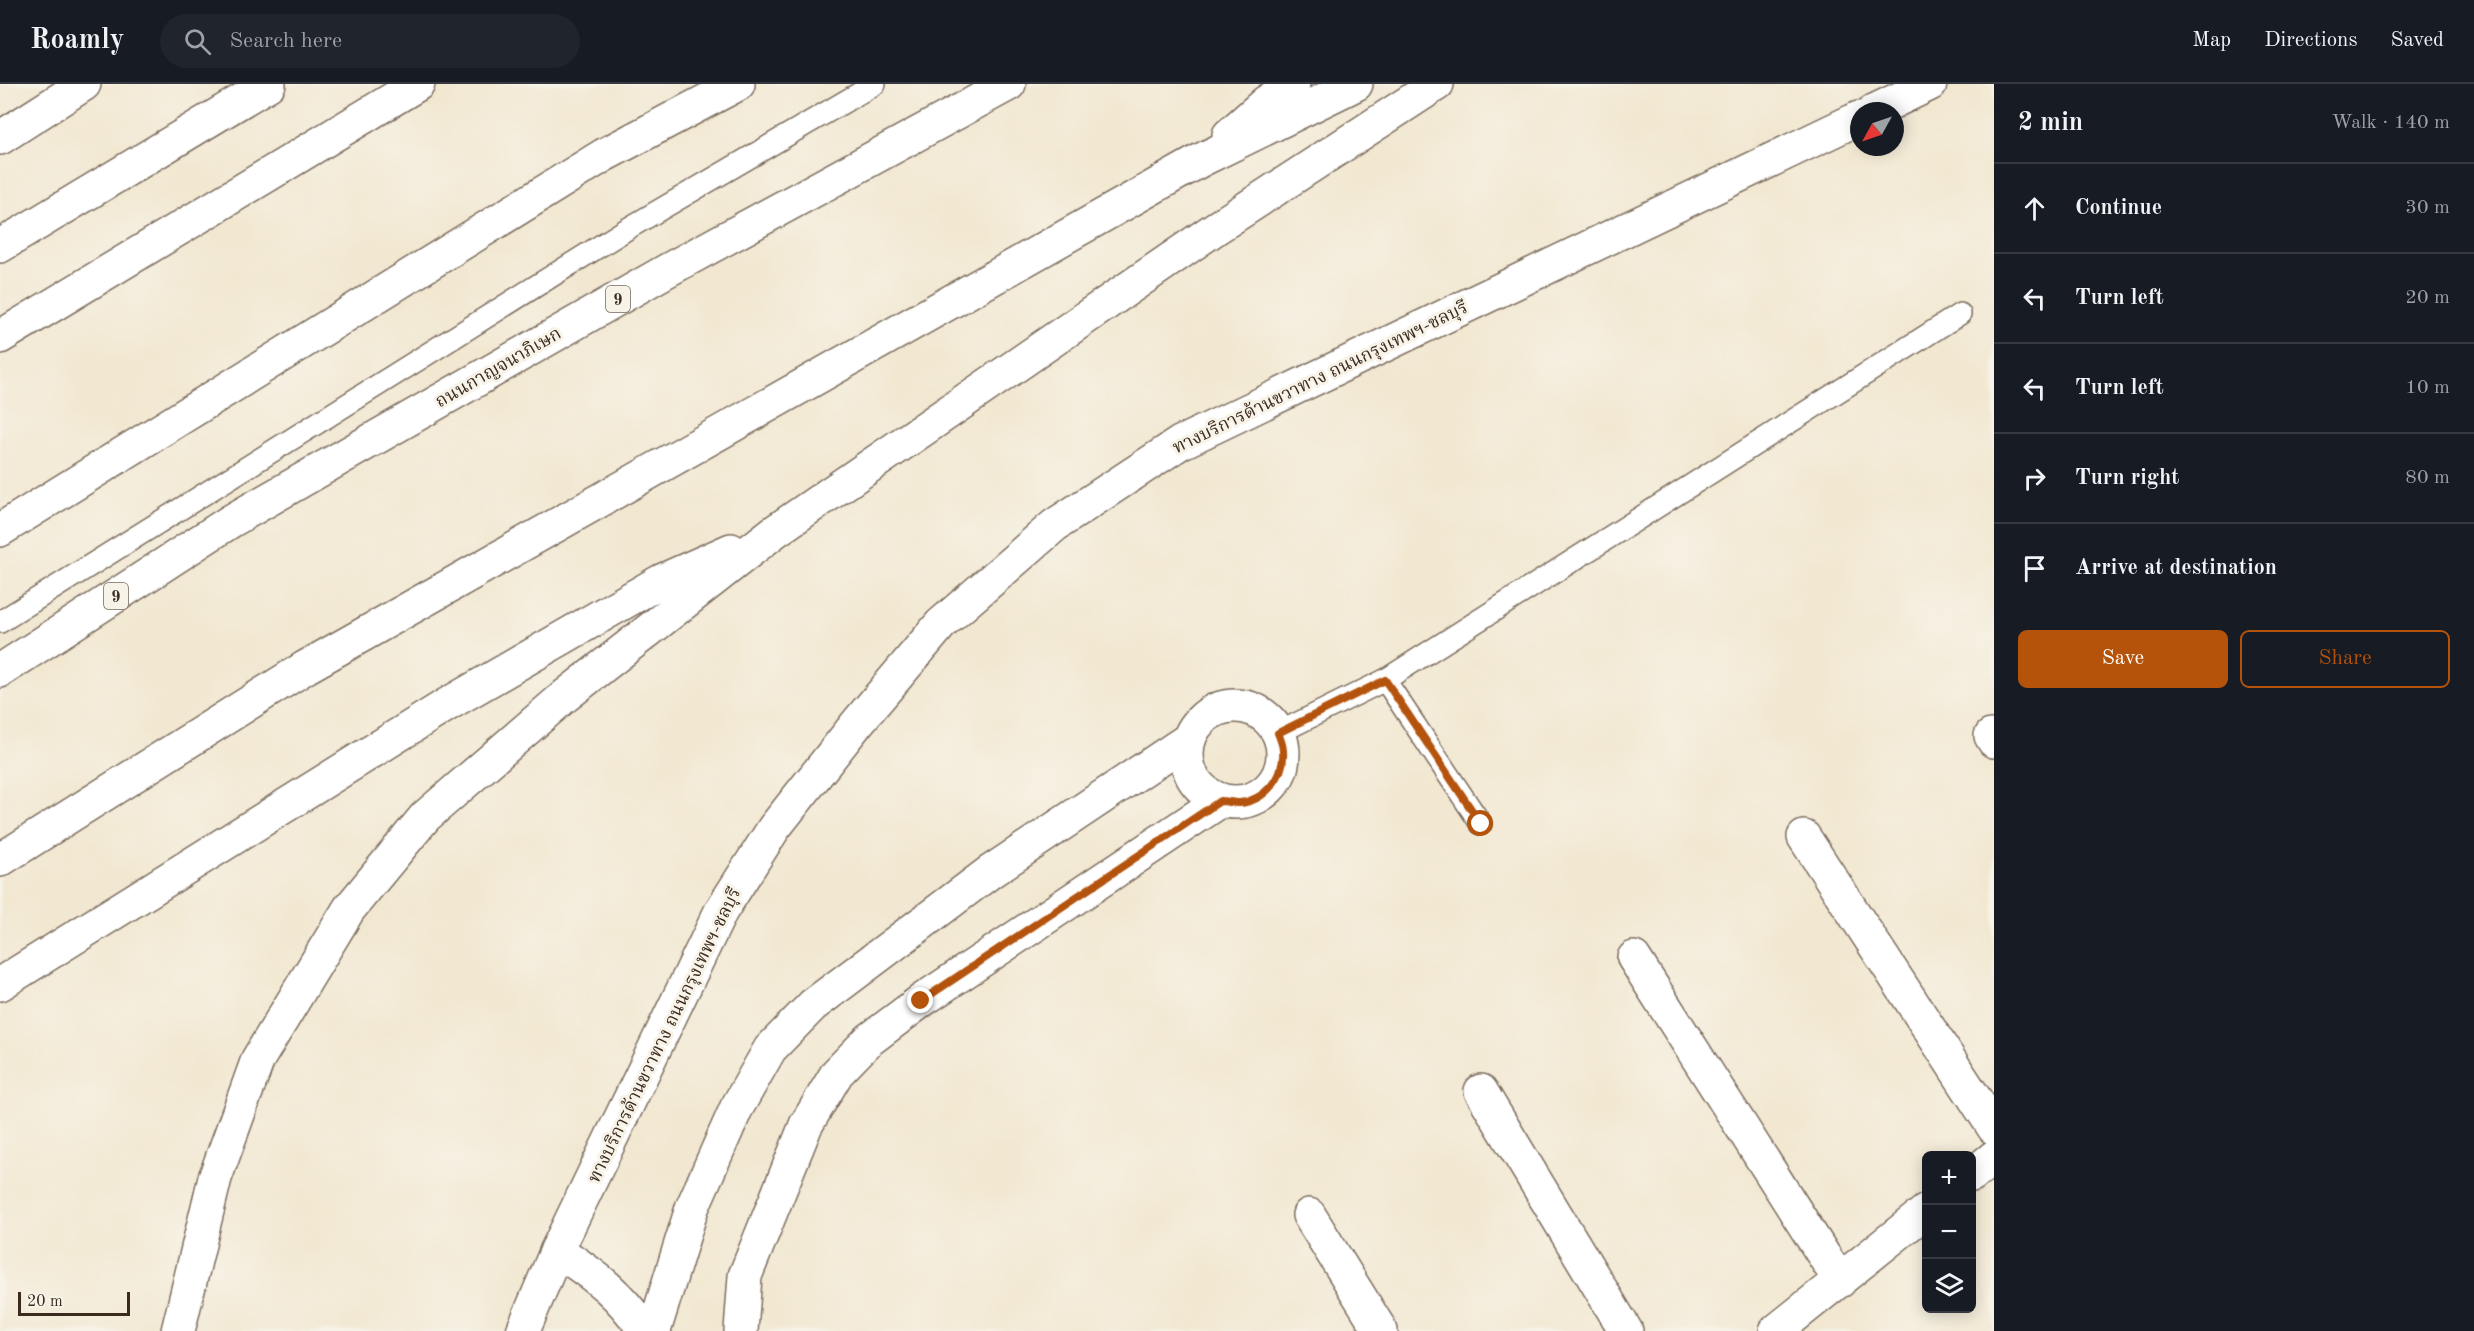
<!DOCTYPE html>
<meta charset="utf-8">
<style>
:root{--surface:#171b24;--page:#20242c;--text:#f1f3f6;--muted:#9ea1a6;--line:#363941;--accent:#b45309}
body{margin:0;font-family:"Old Standard TT","Noto Serif Thai",serif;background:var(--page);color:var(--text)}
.controls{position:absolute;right:18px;bottom:18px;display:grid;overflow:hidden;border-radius:9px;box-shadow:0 3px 15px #0003}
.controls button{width:54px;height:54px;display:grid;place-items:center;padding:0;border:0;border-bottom:2px solid var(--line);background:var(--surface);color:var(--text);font:30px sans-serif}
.compass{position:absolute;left:1850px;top:18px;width:54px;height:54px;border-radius:50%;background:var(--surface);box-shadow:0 3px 15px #0003;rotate:230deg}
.scale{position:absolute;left:18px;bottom:15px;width:112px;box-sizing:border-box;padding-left:6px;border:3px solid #3b2a1e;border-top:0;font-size:16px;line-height:21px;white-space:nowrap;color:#3b2a1e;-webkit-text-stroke:4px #f7f3e8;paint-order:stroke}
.stop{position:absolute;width:18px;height:18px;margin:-14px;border:4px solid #b45309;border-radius:50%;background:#fff}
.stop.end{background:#b45309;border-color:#fff;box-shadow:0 2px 6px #0008}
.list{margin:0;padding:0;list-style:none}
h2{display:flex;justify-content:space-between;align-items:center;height:78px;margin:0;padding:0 24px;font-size:26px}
h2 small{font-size:20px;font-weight:400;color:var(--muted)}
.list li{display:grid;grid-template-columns:39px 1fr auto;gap:18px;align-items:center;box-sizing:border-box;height:90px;padding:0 24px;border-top:2px solid var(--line)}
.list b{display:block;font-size:22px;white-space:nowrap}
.list em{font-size:20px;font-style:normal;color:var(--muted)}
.actions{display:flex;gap:12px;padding:18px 24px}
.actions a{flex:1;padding:14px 0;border:2px solid var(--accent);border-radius:9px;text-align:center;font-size:21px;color:var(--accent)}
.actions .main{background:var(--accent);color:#fff}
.icon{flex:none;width:33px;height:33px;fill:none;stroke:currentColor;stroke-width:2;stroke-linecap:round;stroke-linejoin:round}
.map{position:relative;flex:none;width:1994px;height:1247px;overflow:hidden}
header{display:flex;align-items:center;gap:36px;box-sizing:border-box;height:84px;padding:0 30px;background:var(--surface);border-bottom:2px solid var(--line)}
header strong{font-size:28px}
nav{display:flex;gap:33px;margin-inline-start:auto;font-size:21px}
.search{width:420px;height:54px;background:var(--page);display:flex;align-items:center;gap:15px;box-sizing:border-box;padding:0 21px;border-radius:33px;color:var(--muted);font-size:22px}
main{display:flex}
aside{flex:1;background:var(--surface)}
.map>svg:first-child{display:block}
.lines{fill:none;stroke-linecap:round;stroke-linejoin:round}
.service-casing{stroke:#7b6c5d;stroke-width:24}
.minor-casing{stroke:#7b6c5d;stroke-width:36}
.secondary-casing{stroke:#7b6c5d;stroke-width:36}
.motorway-casing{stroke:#7b6c5d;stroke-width:36}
.service{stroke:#fff;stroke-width:21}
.minor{stroke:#fff;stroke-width:33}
.secondary{stroke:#fff;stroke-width:33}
.motorway{stroke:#fff;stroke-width:33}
.route{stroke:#b45309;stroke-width:8}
.labels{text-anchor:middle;stroke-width:6;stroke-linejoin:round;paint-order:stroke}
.shield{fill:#f7f3e8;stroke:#73665b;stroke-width:1.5}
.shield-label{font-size:16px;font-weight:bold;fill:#3b2a1e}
.street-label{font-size:18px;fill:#3b2a1e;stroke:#f7f3e8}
</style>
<header>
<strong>Roamly</strong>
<div class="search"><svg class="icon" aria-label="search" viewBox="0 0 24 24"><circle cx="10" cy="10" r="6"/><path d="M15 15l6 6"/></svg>Search here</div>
<nav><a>Map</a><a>Directions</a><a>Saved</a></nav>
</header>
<main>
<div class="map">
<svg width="1994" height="1247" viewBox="0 0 1994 1247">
<rect width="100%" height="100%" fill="#f7f3e8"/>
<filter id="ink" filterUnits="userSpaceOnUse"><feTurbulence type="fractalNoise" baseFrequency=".0167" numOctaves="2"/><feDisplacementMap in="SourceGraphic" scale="12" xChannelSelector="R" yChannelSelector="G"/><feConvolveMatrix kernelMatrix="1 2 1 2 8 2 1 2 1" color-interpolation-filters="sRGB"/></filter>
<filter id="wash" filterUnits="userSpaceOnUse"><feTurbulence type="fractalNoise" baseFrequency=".008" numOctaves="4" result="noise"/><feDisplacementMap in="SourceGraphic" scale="24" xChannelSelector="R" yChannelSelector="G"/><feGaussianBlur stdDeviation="1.35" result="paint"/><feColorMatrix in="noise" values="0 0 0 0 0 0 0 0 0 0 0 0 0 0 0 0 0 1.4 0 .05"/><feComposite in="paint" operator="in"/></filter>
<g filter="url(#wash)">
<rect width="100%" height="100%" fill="#f2e8d2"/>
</g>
<g filter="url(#ink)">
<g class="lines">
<g class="service-casing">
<path id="service" d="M0 538 627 145 875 0
M1385 596 1481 740
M1278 649 1385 596 1960 230"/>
</g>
<g class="minor-casing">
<path id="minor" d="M1187 670a48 48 0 1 1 96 0a48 48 0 1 1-96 0Z
M1991 652 1994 657
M1804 753 1994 1044
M1634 874 1840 1197
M1481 1007 1626 1247
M1972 1091 1994 1073
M1309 1131 1381 1247
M557 1166C596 1193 618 1207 645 1247
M654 1247 692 1124 736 1025 770 965 813 921 990 788 1189 655
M741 1247 745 1192 806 1041 837 989 869 956 921 917 1220 717
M1776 1247 1926 1127"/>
</g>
<g class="secondary-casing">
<path id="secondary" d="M1874 27 1930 0
M0 54 84 0
M523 1247 557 1166 721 827 774 744 858 638 941 540 1055 441 1180 359 1859 34"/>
</g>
<g class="motorway-casing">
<path id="motorway" d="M1229 51 1265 19 1293 0
M0 162 269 0
M0 253 418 0
M0 446 604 71 738 0
M0 587 231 437 666 187 1009 0
M0 776 306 583 1201 76 1356 0
M0 900 448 620 661 497 731 466
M178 1247 215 1094 258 975 349 825 425 733 565 612 774 448 1216 144 1437 0"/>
</g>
<use href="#service" class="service"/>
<use href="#minor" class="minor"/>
<use href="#secondary" class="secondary"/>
<use href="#motorway" class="motorway"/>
</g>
</g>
<g class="lines" filter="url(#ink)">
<path class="route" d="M921 917 1220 717C1226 717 1233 719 1239 719 1265 717 1285 692 1283 667 1283 661 1280 654 1278 649L1385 596 1481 740"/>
</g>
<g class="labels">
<g class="shield">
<rect x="606" y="202" width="24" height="26" rx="4.5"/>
<rect x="104" y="499" width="24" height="26" rx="4.5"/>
</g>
<g class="shield-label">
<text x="618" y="221">9</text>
<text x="116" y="518">9</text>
</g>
<g class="street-label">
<text transform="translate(498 283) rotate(-30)" y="6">ถนนกาญจนาภิเษก</text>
<text transform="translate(1320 293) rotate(-26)" y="6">ทางบริการด้านขวาทาง ถนนกรุงเทพฯ-ชลบุรี</text>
<text transform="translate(664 951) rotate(-64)" y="6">ทางบริการด้านขวาทาง ถนนกรุงเทพฯ-ชลบุรี</text>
</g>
</g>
</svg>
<div class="controls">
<button>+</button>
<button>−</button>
<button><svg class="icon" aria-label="layers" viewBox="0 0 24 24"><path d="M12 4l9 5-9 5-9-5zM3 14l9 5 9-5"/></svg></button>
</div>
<svg class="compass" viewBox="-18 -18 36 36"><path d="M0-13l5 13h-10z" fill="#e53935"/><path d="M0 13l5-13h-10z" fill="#9ea1a6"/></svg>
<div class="scale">20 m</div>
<div class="stop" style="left:1481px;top:740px"></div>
<div class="stop end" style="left:921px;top:917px"></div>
</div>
<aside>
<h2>2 min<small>Walk · 140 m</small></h2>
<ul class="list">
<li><svg class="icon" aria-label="ahead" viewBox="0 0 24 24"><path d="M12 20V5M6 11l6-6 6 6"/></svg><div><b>Continue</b></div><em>30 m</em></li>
<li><svg class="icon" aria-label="left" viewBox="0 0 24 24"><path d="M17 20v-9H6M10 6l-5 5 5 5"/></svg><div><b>Turn left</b></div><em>20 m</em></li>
<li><svg class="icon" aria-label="left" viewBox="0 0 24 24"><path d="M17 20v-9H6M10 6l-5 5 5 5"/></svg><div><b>Turn left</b></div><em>10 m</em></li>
<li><svg class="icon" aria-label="right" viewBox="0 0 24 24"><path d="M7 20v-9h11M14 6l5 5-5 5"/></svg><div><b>Turn right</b></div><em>80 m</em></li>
<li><svg class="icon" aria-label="arrive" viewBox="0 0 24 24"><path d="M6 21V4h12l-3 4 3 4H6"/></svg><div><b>Arrive at destination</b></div></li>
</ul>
<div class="actions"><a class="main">Save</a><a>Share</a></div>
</aside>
</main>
